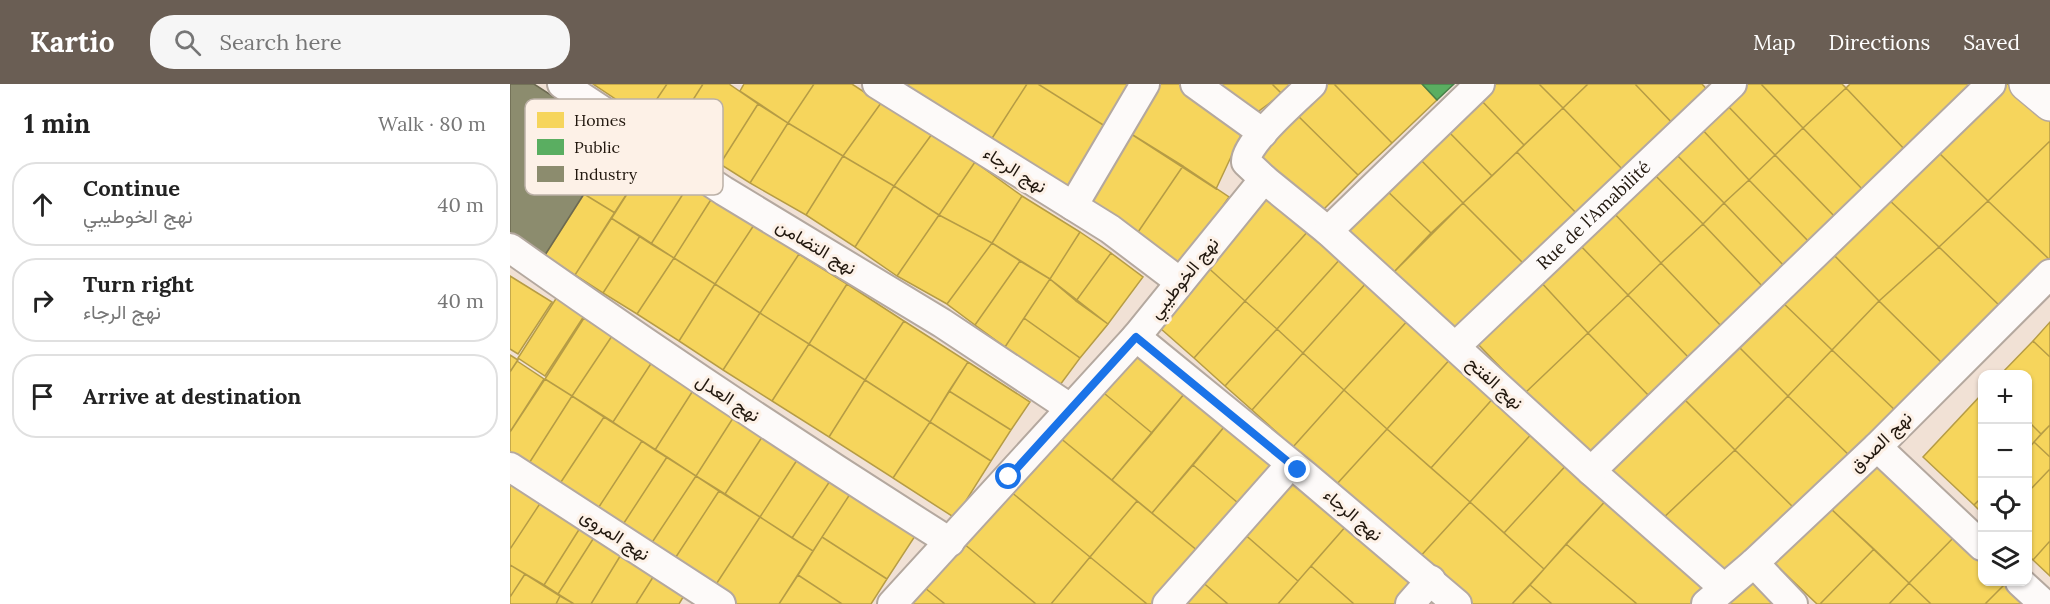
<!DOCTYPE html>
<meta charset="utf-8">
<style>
:root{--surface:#fff;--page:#f6f6f6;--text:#222;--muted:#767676;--line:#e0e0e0;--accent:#6a5e54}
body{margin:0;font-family:Lora,Vazirmatn,serif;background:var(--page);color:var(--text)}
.controls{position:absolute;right:18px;bottom:18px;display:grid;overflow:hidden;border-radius:12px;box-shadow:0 2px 4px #0004}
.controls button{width:54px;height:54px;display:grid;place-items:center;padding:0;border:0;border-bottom:2px solid var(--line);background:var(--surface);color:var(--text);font:30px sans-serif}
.stop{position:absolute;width:18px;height:18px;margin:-14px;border:4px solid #1a73e8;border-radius:50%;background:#fff}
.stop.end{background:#1a73e8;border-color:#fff;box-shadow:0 2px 6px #0008}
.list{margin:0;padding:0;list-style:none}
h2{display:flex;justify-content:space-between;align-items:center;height:78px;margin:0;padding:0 24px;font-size:26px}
h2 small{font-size:20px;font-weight:400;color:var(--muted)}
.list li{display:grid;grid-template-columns:39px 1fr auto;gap:18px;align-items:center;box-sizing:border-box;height:84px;margin:0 12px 12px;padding:0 12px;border:2px solid var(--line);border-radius:24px}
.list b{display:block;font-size:22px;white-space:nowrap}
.list p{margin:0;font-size:20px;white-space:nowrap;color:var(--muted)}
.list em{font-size:20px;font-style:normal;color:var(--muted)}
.icon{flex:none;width:33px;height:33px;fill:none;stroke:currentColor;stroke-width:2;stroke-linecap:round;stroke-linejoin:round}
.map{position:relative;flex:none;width:1540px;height:520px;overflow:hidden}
header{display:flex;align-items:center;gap:36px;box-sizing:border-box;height:84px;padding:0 30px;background:var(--accent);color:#fff}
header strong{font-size:28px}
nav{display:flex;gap:33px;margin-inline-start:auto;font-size:21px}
.search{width:420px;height:54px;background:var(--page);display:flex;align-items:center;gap:15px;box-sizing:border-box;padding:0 21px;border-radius:24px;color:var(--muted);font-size:22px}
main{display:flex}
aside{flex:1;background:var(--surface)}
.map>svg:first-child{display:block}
.homes{fill:#f6d55c;stroke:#b69c45;stroke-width:1.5}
.public{fill:#5aae61;stroke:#498148;stroke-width:1.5}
.industry{fill:#8c8c6e;stroke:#6c6951;stroke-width:1.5}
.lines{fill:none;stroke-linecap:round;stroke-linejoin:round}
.street-casing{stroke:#b4a89f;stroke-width:32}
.secondary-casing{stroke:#b4a89f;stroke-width:36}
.street{stroke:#fdfaf9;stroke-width:28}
.secondary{stroke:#fdfaf9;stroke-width:33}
.route{stroke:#1a73e8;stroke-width:8}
.labels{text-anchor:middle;stroke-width:6;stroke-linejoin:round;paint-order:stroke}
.street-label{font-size:18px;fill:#21170e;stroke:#fdf1e7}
.key{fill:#fdf1e7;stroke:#bbb0a6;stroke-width:1.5}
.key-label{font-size:16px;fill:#21170e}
</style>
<header>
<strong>Kartio</strong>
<div class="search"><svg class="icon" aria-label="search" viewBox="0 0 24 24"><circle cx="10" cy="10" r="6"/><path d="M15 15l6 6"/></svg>Search here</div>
<nav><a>Map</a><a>Directions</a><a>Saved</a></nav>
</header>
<main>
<aside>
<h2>1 min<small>Walk · 80 m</small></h2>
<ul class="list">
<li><svg class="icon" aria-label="ahead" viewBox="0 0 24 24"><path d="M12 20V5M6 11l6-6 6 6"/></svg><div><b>Continue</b><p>نهج الخوطيبي</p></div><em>40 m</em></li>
<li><svg class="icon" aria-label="right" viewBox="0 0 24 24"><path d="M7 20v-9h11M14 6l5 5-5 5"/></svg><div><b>Turn right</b><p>نهج الرجاء</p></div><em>40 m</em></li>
<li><svg class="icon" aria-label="arrive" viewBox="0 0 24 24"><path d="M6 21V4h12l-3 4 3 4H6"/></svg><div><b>Arrive at destination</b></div></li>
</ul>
</aside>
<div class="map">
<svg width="1540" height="520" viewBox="0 0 1540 520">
<rect width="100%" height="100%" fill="#f1e1d5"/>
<path class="homes" d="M83 0H157L134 34Z
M157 0H193L160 52 134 34Z
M193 0H219L248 20 210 80 160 52Z
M234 0H304L278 39 230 7Z
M304 0H342L371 19 333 72 278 39Z
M396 0H517L479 59 392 6Z
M517 0H528L598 44 558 108 479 59Z
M528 0H624L598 44Z
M649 0H675L734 45 706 105 618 48Z
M702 0H762L772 10 742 32Z
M762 0H781L772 10Z
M806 0H824L882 59 848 91 781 25Z
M824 0H912L927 16 882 59Z
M983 0H1029L1053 24 1014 61 969 14Z
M1029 0H1078L1053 24Z
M1078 0H1125L1166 43 1115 88 1053 24Z
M1125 0H1192L1201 10 1166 43Z
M1235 0H1251L1293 44 1265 71 1215 19Z
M1251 0H1332L1336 4 1293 44Z
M1340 0H1472L1397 68 1336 4Z
M1493 0H1498L1540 32V57L1478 117 1425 65Z
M1336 4 1397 68 1355 108 1293 44Z
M969 14 1014 61 982 92 936 45Z
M371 19 422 50 384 102 333 72Z
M1215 19 1265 71 1239 96 1190 43Z
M248 20 278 39 240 99 210 80Z
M1053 24 1115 88 1069 132 1007 68Z
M781 25 848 91 809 130 741 66Z
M278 39 333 72 296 131 240 99Z
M1190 43 1239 96 1214 119 1164 68Z
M1293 44 1355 108 1327 135 1265 71Z
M936 45 982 92 953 119 907 72Z
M618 48 673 82 624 154 574 124Z
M422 50 465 78 429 131 384 102Z
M109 55 140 74 105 129 74 110Z
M1540 57V176L1478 117Z
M1425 65 1478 117 1429 163 1376 113Z
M1007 68 1069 132 1016 182 953 119Z
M1164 68 1214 119 1193 140 1142 88Z
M1265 71 1327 135 1301 160 1239 96Z
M333 72 384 102 345 163 296 131Z
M907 72 953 119 921 149 872 102Z
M140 74 180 99 141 160 101 134Z
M465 78 512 112 482 159 429 131Z
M673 82 719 113 670 185 624 154Z
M1142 88 1193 140 1151 179 1102 127Z
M1239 96 1301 160 1276 184 1214 119Z
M180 99 202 114 164 174 141 160Z
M384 102 429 131 387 192 345 163Z
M872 102 921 149 881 191 832 144Z
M759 108 800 145 735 217 694 180Z
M74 110 105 129 65 191 35 171Z
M512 112 570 148 540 195 482 159Z
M1376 113 1429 163 1369 217 1319 166Z
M202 114 244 141 205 200 164 174Z
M1478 117 1540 176 1492 224 1429 163Z
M953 119 1016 182 947 251 881 191Z
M1214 119 1276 184 1254 204 1193 140Z
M1102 127 1151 179 1118 211 1068 159Z
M429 131 482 159 437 220 387 192Z
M101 134 130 152 93 209 65 191Z
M1193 140 1254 204 1213 244 1151 179Z
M244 141 289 170 250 229 205 200Z
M800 145 832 173 767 245 735 217Z
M570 148 601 169 566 217 540 195Z
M130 152 164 174 127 230 93 209Z
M482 159 510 177 465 241 437 220Z
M1068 159 1118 211 1078 249 1029 196Z
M1429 163 1492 224 1435 282 1369 217Z
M1319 166 1369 217 1322 266 1270 216Z
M601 169 633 193 598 240 566 217Z
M289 170 337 200 299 260 250 229Z
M832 173 858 197 793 269 767 245Z
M164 174 205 200 169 257 127 230Z
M510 177 540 195 495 263 465 241Z
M1151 179 1213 244 1180 275 1118 211Z
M694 180 735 217 684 274 642 237Z
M0 192 42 218 8 270 0 265Z
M540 195 598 240 570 274 514 234Z
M1029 196 1078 249 1015 309 965 257Z
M858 197 900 234 834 306 793 269Z
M205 200 250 229 213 286 169 257Z
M337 200 394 237 355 296 299 260Z
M1118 211 1180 275 1140 313 1078 249Z
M47 213 74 232 35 292 8 274Z
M1270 216 1322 266 1278 312 1225 259Z
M735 217 767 245 715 302 684 274Z
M1369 217 1435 282 1388 329 1322 266Z
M250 229 299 260 262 317 213 286Z
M74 234 102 252 62 312 35 295Z
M514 234 570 274 550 301 495 263Z
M900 234 943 272 877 345 834 306Z
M394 237 458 278 420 338 355 296Z
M1540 238V273L1523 257Z
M767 245 793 269 742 326 715 302Z
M1078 249 1140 313 1077 374 1015 309Z
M102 252 142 278 103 338 62 312Z
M1523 257 1540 273V341L1531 350 1518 337V290H1491Z
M1225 259 1278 312 1225 366 1171 312Z
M299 260 355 296 319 353 262 317Z
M626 260 679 304 642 349 589 305Z
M1322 266 1388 329 1342 374 1278 312Z
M793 269 834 306 783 363 742 326Z
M0 271 8 276 0 288Z
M943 272 986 311 921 384 877 345Z
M7 277 34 295 0 348V288Z
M142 278 184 305 145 366 103 338Z
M458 278 520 318 501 346 439 307Z
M35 295 62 312 16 384 0 374V348Z
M355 296 420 338 383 394 319 353Z
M679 304 719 337 642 429 602 396Z
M184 305 225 331 186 392 145 366Z
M589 305 642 349 602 396 549 353Z
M834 306 877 345 826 401 783 363Z
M439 307 501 346 481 377 420 338Z
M1472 310V413L1464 421 1413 373Z
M986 311 1025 346 960 418 921 384Z
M62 312 94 333 47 404 16 384Z
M1171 312 1225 366 1150 437 1092 386Z
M1278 312 1342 374 1288 428 1225 366Z
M225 331 254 350 215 410 186 392Z
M94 333 132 357 85 429 47 404Z
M719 337 771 380 734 424 683 381Z
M1518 337 1531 350 1518 365Z
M420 338 481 377 445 434 383 394Z
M1540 341V373L1524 358Z
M877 345 960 418 908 475 826 401Z
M1025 346 1060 377 994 449 960 418Z
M254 350 289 373 250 433 215 410Z
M549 353 627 417 580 473 500 407Z
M132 357 157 373 110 445 85 429Z
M1524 358 1540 373V385L1518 408V365Z
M1225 366 1288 428 1214 492 1150 437Z
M1373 372 1450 447 1399 499 1319 423Z
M157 373 186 392 139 463 110 445Z
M289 373 322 394 282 454 250 433Z
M1060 377 1099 413 1034 485 994 449Z
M683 381 734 424 694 472 642 429Z
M1540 385V457L1523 476 1518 471V408Z
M787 386 843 434 788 497 732 448Z
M186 392 209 407 162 479 139 463Z
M322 394 342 407 303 467 282 454Z
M0 399 31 418 0 465Z
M209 407 250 433 203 505 162 479Z
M342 407 407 449 377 495 312 453Z
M500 407 580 473 541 520H526L453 459Z
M1099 413 1203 501 1184 520H1127L1056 460Z
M1472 413V429L1464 421Z
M627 417 694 472 651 520H637L580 473Z
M31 418 70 444 34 501 0 481V465Z
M960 418 1034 485 1002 520H958L908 475Z
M1319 423 1364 465 1310 520H1307L1261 476Z
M250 433 303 467 269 520H226L203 505Z
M843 434 913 494 890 520H844L801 482Z
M70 444 85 452 48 510 34 501Z
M1450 447 1472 469V498H1497L1475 520H1421L1399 499Z
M732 448 788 497 768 520H718L690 496Z
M85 452 112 469 81 520H64L48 510Z
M312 453 377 495 361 520H332L288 491Z
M1540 457V492L1523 476Z
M453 459 526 520H435L415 504Z
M1056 460 1127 520H1042L1020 501Z
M1364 465 1399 499 1379 520H1310Z
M112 469 145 490 126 520H81Z
M580 473 637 520H541Z
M0 481 15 490 0 513Z
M801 482 844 520H768Z
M1249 487 1280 520H1216Z
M15 490 50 512 46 520H0V513Z
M145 490 175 510 169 520H126Z
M288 491 332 520H269Z
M690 496 718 520H670Z
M1497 498 1525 520H1475Z
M1399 499 1421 520H1379Z
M1020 501 1042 520H1002Z
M415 504 435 520H401Z
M50 512 64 520H46Z"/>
<path class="public" d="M912 0H944L927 16Z"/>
<path class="industry" d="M0 0H24L109 55 35 171 0 149Z"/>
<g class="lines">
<g class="street-casing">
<g id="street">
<path d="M52 0 214 107 432 239 560 324"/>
<path d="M367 0 600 145 670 198"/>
<path d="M685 0 753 49"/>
<path d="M754 95 818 147 1081 387 1214 504"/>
<path d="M563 122 635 0"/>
<path d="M818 147 970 0"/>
<path d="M0 164C144 266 291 364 440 458"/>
<path d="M626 253 796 392 947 520"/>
<path id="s1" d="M946 262 1222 0"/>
<path d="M1367 363 1472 462"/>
<path d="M0 383 211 520"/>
<path d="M1081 387 1481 0"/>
<path d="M1244 479 1283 520"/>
<path d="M1510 498 1534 520"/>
<path d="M382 520 626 253 754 95 736 78C734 60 788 14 802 0"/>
<path d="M657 520 781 380"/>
<path d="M900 520 921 496"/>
<path d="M1196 520 1244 479 1367 363 1540 190"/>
</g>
</g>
<g class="secondary-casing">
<path id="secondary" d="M1516 0 1540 20"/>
</g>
<use href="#street" class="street"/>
<use href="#secondary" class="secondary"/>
</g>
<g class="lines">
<path class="route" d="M499 393 626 253 788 386"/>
</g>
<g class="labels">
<g class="street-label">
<text transform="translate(505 86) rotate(32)" y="6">نهج الرجاء</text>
<text dy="6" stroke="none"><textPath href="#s1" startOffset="190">Rue de l'Amabilité</textPath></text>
<text transform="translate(306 163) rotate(31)" y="6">نهج التضامن</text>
<text transform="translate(674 194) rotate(-51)" y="6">نهج الخوطيبي</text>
<text transform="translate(985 299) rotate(42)" y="6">نهج الفتح</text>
<text transform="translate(218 314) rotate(33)" y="6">نهج العدل</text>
<text transform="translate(1371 358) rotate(-44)" y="6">نهج الصدق</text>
<text transform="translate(843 431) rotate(40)" y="6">نهج الرجاء</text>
<text transform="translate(105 451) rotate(33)" y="6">نهج المروى</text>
</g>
</g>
<rect x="15" y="15" width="198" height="96" rx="9" class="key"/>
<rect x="27" y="28" width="27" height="16" fill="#f6d55c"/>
<rect x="27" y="55" width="27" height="16" fill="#5aae61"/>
<rect x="27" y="82" width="27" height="16" fill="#8c8c6e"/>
<g class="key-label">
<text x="64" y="42">Homes</text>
<text x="64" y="69">Public</text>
<text x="64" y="96">Industry</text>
</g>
</svg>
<div class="controls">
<button>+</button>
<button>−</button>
<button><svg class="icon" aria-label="locate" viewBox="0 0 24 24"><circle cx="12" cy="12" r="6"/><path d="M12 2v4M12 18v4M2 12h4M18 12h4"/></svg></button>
<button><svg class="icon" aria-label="layers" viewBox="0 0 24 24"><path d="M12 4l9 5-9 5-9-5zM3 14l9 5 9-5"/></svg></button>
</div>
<div class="stop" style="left:499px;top:393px"></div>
<div class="stop end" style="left:788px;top:386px"></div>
</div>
</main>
